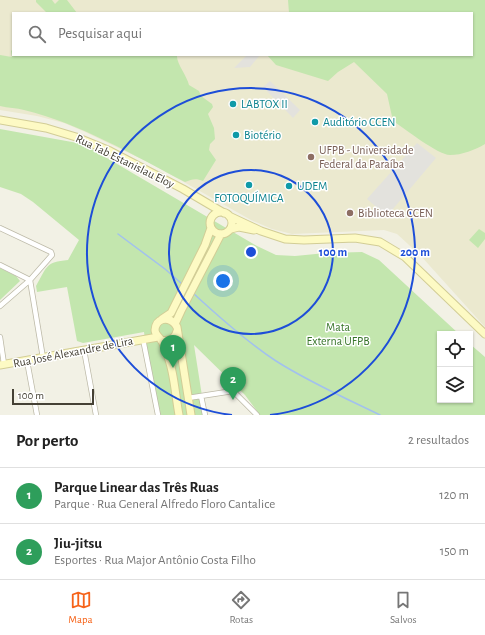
<!DOCTYPE html>
<html lang="pt">
<meta charset="utf-8">
<style>
:root{--surface:#fff;--page:#f6f6f6;--text:#222;--muted:#767676;--line:#e0e0e0;--accent:#f66319}
body{margin:0;font-family:"Alegreya Sans",sans-serif;background:var(--page);color:var(--text)}
.controls{position:absolute;right:12px;bottom:12px;display:grid;overflow:hidden;border-radius:0px;box-shadow:0 1px 3px #0004}
.controls button{width:36px;height:36px;display:grid;place-items:center;padding:0;border:0;border-bottom:1px solid var(--line);background:var(--surface);color:var(--text);font:20px sans-serif}
.scale{position:absolute;left:12px;bottom:10px;width:82px;box-sizing:border-box;padding-left:4px;border:2px solid #454135;border-top:0;font-size:11px;line-height:14px;white-space:nowrap;color:#454135;-webkit-text-stroke:3px #fff;paint-order:stroke}
.you{position:absolute;left:223px;top:281px;width:14px;height:14px;margin:-10px;border:3px solid #fff;border-radius:50%;background:#1a73e8;box-shadow:0 0 0 6px #1a73e833}
.badge{display:grid;place-items:center;width:26px;height:26px;border-radius:50%;background:var(--accent);color:#fff;font-size:13px;font-weight:700}
.pin{position:absolute;translate:-50% -33px;filter:drop-shadow(0 1px 2px #0008)}
.pin::after{content:'';position:absolute;top:21px;width:14px;height:12px;background:inherit;clip-path:polygon(0 0,100% 0,50% 100%)}
.list{margin:0;padding:0;list-style:none}
h2{display:flex;justify-content:space-between;align-items:center;height:52px;margin:0;padding:0 16px;font-size:17px}
h2 small{font-size:13px;font-weight:400;color:var(--muted)}
.list li{display:grid;grid-template-columns:26px 1fr auto;gap:12px;align-items:center;box-sizing:border-box;height:56px;padding:0 16px;border-top:1px solid var(--line)}
.list b{display:block;font-size:15px;white-space:nowrap}
.list p{margin:0;font-size:13px;white-space:nowrap;color:var(--muted)}
.list em{font-size:13px;font-style:normal;color:var(--muted)}
.icon{flex:none;width:22px;height:22px;fill:none;stroke:currentColor;stroke-width:2;stroke-linecap:round;stroke-linejoin:round}
.map{position:relative;flex:none;width:485px;height:415px;overflow:hidden}
.search{position:absolute;background:var(--surface);box-shadow:0 1px 3px #0004;left:12px;right:12px;top:12px;height:44px;display:flex;align-items:center;gap:10px;box-sizing:border-box;padding:0 14px;border-radius:0px;color:var(--muted);font-size:15px}
.sheet{height:164px;background:var(--surface)}
nav{display:flex;justify-content:space-around;align-items:center;box-sizing:border-box;height:56px;border-top:1px solid var(--line);background:var(--surface);font-size:11px;color:var(--muted)}
nav a{display:grid;justify-items:center;gap:2px}
nav .on{color:var(--accent)}
.map>svg:first-child{display:block}
.education{fill:#ebe9cf;fill-rule:evenodd}
.green{fill:#c3e6ae}
.parking{fill:#e3e2dd}
.lines{fill:none;stroke-linecap:round;stroke-linejoin:round}
.stream{stroke:#a2c1ee;stroke-width:1.5}
.street-casing{stroke:#bdbaa8;stroke-width:6}
.secondary-casing{stroke:#d2cd96;stroke-width:9}
.street{stroke:#fff;stroke-width:4.5}
.secondary{stroke:#fdfac4;stroke-width:7}
.ring{fill:none;stroke:#1d4ed8;stroke-width:2}
.culture-dot{fill:#0f9aa8;stroke:#fff;stroke-width:1.5}
.education-dot{fill:#8d6e63;stroke:#fff;stroke-width:1.5}
.labels{text-anchor:middle;stroke-width:3;stroke-linejoin:round;paint-order:stroke}
.culture-label{font-size:12px;fill:#0d838f;stroke:#fff;text-anchor:start}
.education-label{font-size:12px;fill:#785e54;stroke:#fff;text-anchor:start}
.street-label{font-size:12px;fill:#454135;stroke:#fff}
.park-label{font-size:12px;fill:#38752a;stroke:#fff}
.centre{fill:#1d4ed8;stroke:#fff;stroke-width:2}
.ring-label{font-size:12px;text-anchor:middle;font-weight:bold;fill:#1d4ed8;stroke:#fff;stroke-width:3;stroke-linejoin:round;paint-order:stroke}
</style>
<div class="map">
<svg width="485" height="415" viewBox="0 0 485 415">
<rect width="100%" height="100%" fill="#f2f1e5"/>
<path class="education" d="M0 0H485V327L420 255 397 234 384 230 292 234 272 229 251 220 152 164 83 131 64 123 37 116 0 110ZM13 13H472V55H13Z"/>
<path class="green" d="M36 0H52L55 4 59 0H67L77 13H47L36 2Z
M288 0H485V144C475 150 462 155 450 155 438 155 404 128 393 121L387 94 354 62 338 72 328 81 276 65 267 55H472V13H289Z
M13 49V55H75L77 56 83 55H177C176 63 187 76 189 85L199 91 201 96 212 104 213 107 208 114 214 128 215 139 210 144 209 150 216 160 203 181C196 178 192 179 185 182 133 155 81 124 24 110 17 108 8 108 0 106V55L12 57 11 51Z
M0 129 83 144 257 246 276 255 295 256 326 253 362 252 379 260 459 334H440V400H470V344L485 357V415H260L245 395 194 345 205 415H156L144 332 83 343 77 341 67 287 37 292 36 286C47 267 45 262 68 260L79 240 33 202 21 194 0 187Z
M479 229 485 233V239L478 248 469 240Z
M0 268 16 276 20 281 0 300Z"/>
<path class="parking" d="M247 55H260L250 67 234 68Z
M270 81 300 110 293 118 263 87Z
M417 143 436 158 387 216 367 199Z"/>
<g class="lines">
<path class="stream" d="M118 234 165 269 182 284
M193 293C219 317 247 342 276 361 309 382 345 398 380 415"/>
<g class="street-casing">
<path id="street" d="M0 228 51 252 52 255 30 280 0 306
M0 265 30 280 43 358
M0 337 4 364
M143 339 158 415
M84 350 96 415
M27 361 37 415
M201 396 205 415
M188 398 233 391 257 415"/>
</g>
<g class="secondary-casing">
<path id="secondary" d="M0 120 46 128 76 137 110 151 183 189 224 213
M210 223a11 11 0 1 1 22 0a11 11 0 1 1-22 0Z
M229 216 261 231 285 239 304 240 355 238 380 242 405 257 485 334
M231 229 239 227 254 230
M162 319 171 313 205 245 211 228
M175 324C168 316 156 318 155 330 155 335 159 336 161 340 163 342 164 346 165 349 174 369 175 393 179 415
M175 324 181 311 221 234
M175 324 177 327 191 415
M161 340C169 342 175 339 177 331
M0 365 158 337"/>
</g>
<use href="#street" class="street"/>
<use href="#secondary" class="secondary"/>
</g>
<g class="ring">
<circle cx="251" cy="252" r="82"/>
<path d="M232 415A164 164 0 1 1 270 415"/>
</g>
<g class="culture-dot">
<circle cx="233" cy="104" r="4"/>
<circle cx="315" cy="122" r="4"/>
<circle cx="236" cy="135" r="4"/>
<circle cx="249" cy="185" r="4"/>
<circle cx="289" cy="186" r="4"/>
</g>
<g class="education-dot">
<circle cx="311" cy="157" r="4"/>
<circle cx="350" cy="213" r="4"/>
</g>
<g class="labels">
<g class="culture-label">
<text x="241" y="108">LABTOX II</text>
<text x="323" y="126">Auditório CCEN</text>
<text x="244" y="139">Biotério</text>
<text x="297" y="190">UDEM</text>
<text x="249" y="202" text-anchor="middle">FOTOQUÍMICA</text>
</g>
<g class="education-label">
<text x="319" y="154">UFPB - Universidade<tspan x="319" dy="14">Federal da Paraíba</tspan></text>
<text x="358" y="217">Biblioteca CCEN</text>
</g>
<g class="street-label">
<text transform="translate(125 161) rotate(26)" y="4">Rua Tab Estanislau Eloy</text>
<text transform="translate(73 352) rotate(-11)" y="4">Rua José Alexandre de Lira</text>
</g>
<g class="park-label">
<text x="338" y="331">Mata<tspan x="338" dy="14">Externa UFPB</tspan></text>
</g>
</g>
<circle cx="251" cy="252" r="6" class="centre"/>
<g class="ring-label">
<text x="333" y="256">100 m</text>
<text x="415" y="256">200 m</text>
</g>
</svg>
<div class="controls">
<button><svg class="icon" aria-label="locate" viewBox="0 0 24 24"><circle cx="12" cy="12" r="6"/><path d="M12 2v4M12 18v4M2 12h4M18 12h4"/></svg></button>
<button><svg class="icon" aria-label="layers" viewBox="0 0 24 24"><path d="M12 4l9 5-9 5-9-5zM3 14l9 5 9-5"/></svg></button>
</div>
<div class="scale">100 m</div>
<div class="you"></div>
<div class="pin badge" style="left:173px;top:368px;background:#2e9e5b">1</div>
<div class="pin badge" style="left:233px;top:400px;background:#2e9e5b">2</div>
<div class="search"><svg class="icon" aria-label="search" viewBox="0 0 24 24"><circle cx="10" cy="10" r="6"/><path d="M15 15l6 6"/></svg>Pesquisar aqui</div>
</div>
<section class="sheet">
<h2>Por perto<small>2 resultados</small></h2>
<ul class="list">
<li><span class="badge" style="background:#2e9e5b">1</span><div><b>Parque Linear das Três Ruas</b><p>Parque · Rua General Alfredo Floro Cantalice</p></div><em>120 m</em></li>
<li><span class="badge" style="background:#2e9e5b">2</span><div><b>Jiu-jitsu</b><p>Esportes · Rua Major Antônio Costa Filho</p></div><em>150 m</em></li>
</ul>
</section>
<nav>
<a class="on"><svg class="icon" aria-label="map" viewBox="0 0 24 24"><path d="M3 6l6-2 6 2 6-2v14l-6 2-6-2-6 2zM9 4v14M15 6v14"/></svg>Mapa</a>
<a><svg class="icon" aria-label="directions" viewBox="0 0 24 24"><path d="M12 3l9 9-9 9-9-9zM9 14v-3h6M13 9l2 2-2 2"/></svg>Rotas</a>
<a><svg class="icon" aria-label="saved" viewBox="0 0 24 24"><path d="M7 4h10v16l-5-4-5 4z"/></svg>Salvos</a>
</nav>
